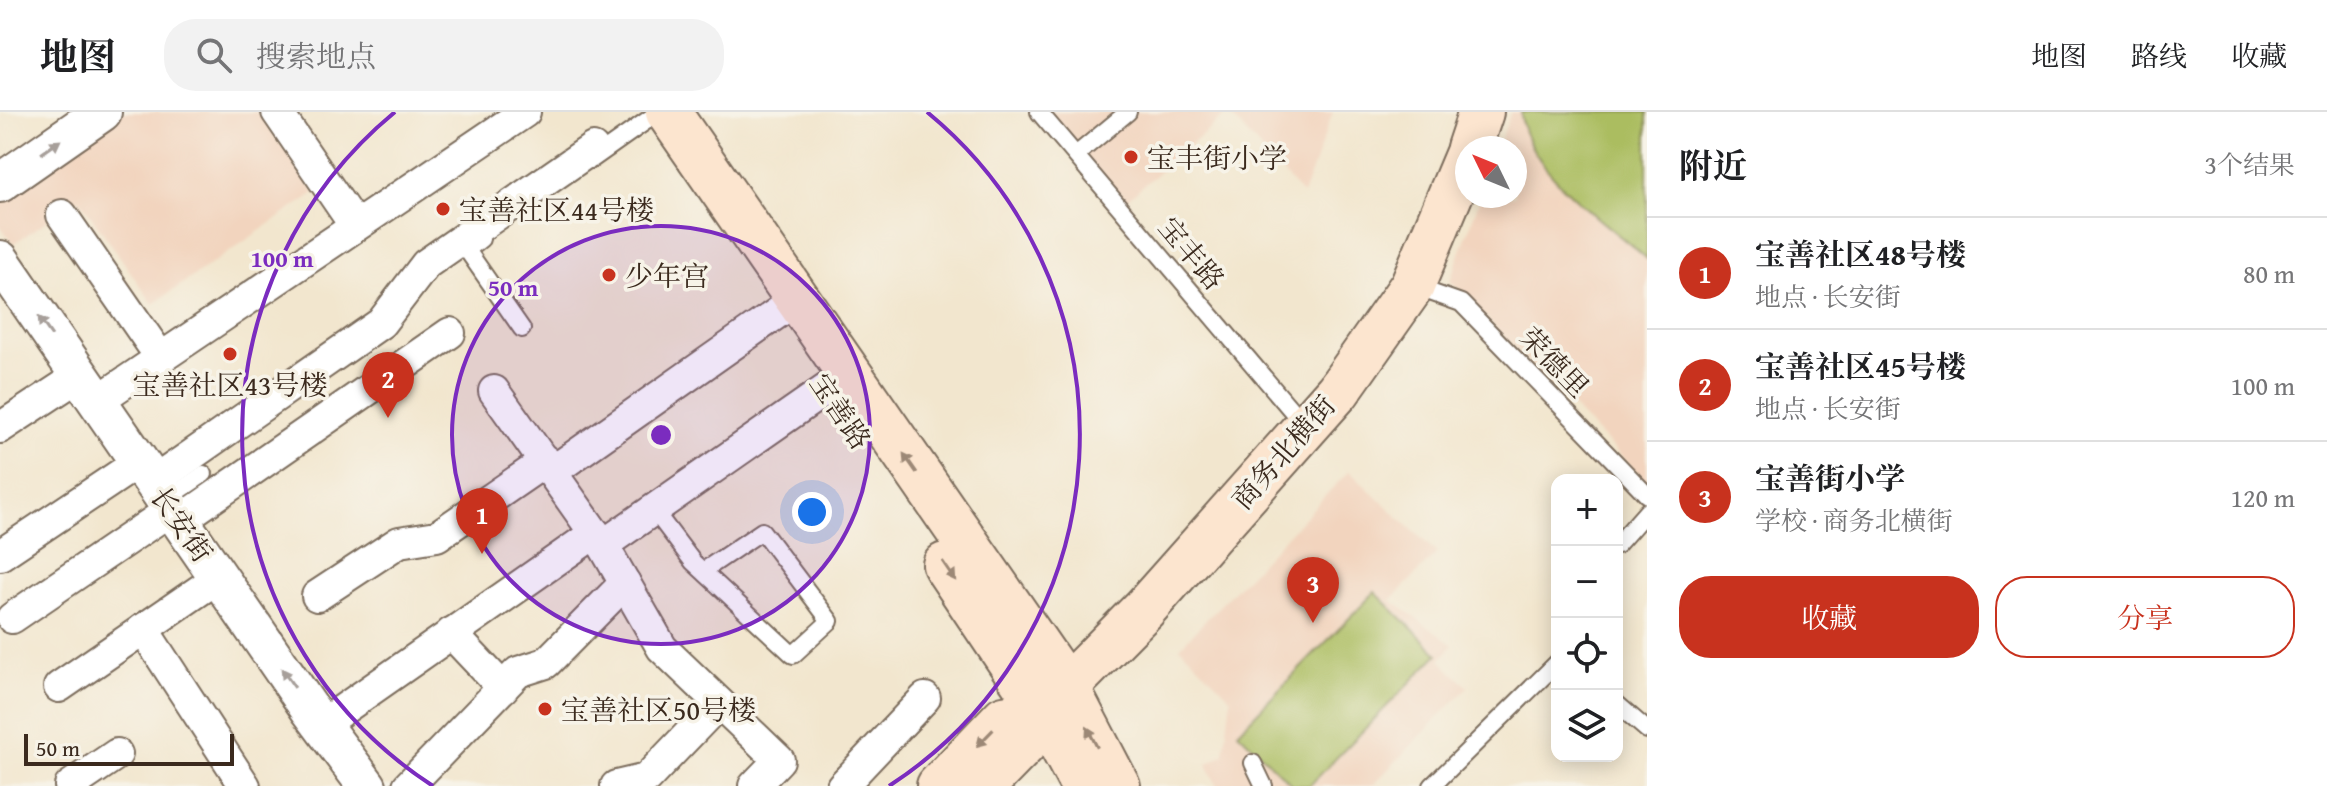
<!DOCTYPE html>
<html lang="zh">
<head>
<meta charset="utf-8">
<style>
  :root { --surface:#fff; --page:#f2f2f2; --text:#202124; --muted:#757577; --line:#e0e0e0; --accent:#c8321e }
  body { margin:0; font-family:"Gentium Book Plus","Noto Serif SC",serif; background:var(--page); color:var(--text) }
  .controls { position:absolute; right:24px; bottom:24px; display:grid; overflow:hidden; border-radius:16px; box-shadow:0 4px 20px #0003 }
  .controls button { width:72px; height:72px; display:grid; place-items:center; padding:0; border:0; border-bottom:2px solid var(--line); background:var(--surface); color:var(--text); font:40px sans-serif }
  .compass { position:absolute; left:1455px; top:24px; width:72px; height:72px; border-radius:50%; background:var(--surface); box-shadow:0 4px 20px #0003; rotate:313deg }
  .scale { position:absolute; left:24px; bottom:20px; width:210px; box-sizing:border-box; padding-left:8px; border:4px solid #3b2a1e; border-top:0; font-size:22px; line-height:28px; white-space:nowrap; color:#3b2a1e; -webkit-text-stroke:6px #f7f3e8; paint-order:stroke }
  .you { position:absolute; left:812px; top:400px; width:28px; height:28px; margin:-20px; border:6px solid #fff; border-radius:50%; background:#1a73e8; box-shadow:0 0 0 12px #1a73e833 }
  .badge { display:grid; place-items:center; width:52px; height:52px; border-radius:50%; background:var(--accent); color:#fff; font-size:26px; font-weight:700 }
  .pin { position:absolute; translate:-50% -66px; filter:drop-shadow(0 2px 4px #0008) }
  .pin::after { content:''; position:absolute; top:42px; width:28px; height:24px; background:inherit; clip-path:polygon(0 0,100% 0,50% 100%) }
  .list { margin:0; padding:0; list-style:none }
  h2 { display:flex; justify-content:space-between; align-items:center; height:104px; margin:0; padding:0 32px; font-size:34px }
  h2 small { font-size:26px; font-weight:400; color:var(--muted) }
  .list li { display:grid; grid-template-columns:52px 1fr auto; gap:24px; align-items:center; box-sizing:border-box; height:112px; padding:0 32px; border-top:2px solid var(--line) }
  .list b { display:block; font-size:30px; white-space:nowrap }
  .list p { margin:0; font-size:26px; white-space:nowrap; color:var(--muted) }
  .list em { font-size:26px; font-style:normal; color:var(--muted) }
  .actions { display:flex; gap:16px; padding:24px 32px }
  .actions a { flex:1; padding:18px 0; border:2px solid var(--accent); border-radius:32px; text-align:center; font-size:28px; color:var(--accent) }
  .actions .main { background:var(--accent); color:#fff }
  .icon { flex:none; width:44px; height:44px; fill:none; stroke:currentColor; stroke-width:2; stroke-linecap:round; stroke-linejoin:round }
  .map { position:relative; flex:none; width:1647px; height:674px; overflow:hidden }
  header { display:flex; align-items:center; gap:48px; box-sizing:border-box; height:112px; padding:0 40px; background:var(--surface); border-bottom:2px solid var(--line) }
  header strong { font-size:38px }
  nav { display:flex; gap:44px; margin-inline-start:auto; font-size:28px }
  .search { width:560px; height:72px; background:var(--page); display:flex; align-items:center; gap:20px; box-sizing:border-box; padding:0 28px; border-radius:32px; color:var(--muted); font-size:30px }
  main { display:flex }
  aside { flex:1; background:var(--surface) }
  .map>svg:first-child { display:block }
</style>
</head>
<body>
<header>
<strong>地图</strong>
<div class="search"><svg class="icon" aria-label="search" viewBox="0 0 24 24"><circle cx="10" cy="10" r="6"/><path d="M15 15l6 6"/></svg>搜索地点</div>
<nav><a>地图</a><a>路线</a><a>收藏</a></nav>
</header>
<main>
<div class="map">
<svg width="1647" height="674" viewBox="0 0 1647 674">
  <rect width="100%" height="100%" fill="#f7f3e8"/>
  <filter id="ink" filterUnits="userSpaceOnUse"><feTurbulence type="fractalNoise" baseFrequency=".0125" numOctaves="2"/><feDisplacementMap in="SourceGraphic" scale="16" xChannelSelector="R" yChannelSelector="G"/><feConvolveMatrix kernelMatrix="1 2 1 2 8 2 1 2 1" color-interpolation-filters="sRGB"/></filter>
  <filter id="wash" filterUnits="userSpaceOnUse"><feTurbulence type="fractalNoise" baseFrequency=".006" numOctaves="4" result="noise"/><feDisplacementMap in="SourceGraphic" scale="32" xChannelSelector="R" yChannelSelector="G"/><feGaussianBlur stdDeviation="1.8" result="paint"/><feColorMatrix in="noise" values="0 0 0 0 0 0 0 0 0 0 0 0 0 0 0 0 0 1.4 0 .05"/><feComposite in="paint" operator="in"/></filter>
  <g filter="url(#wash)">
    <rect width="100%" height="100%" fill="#f2e6ce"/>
    <!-- built -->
    <g fill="#f2d4be">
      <polygon points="119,0 258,0 315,81 153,192 79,87 13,132 0,113 0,83"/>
      <polygon points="1048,0 1333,0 1303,83 1228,1 1124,90"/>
      <polygon points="1511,0 1647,0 1647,371 1450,169 1481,84 1515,84 1515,36 1498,36"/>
      <polygon points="1349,359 1437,441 1391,488 1453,533 1440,548 1468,575 1372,674 1217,674 1207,652 1224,642 1231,586 1180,535"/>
    </g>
    <!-- green -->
    <g fill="#abbd61" stroke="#737440" stroke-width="2">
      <path d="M1521,0H1647V147C1608,112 1522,56 1521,0Z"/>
      <polygon points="1375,480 1438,542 1309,674 1293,674 1238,620"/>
    </g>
  </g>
  <g filter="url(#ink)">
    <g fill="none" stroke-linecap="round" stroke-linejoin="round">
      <defs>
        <g id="service">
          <polyline points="1039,0 1304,313"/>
          <polyline points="1076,43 1128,0"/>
          <polyline points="591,48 659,0"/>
          <polyline points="481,127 467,138 522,217"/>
          <polyline points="1413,174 1461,191 1647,383"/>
          <polyline points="166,388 204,362"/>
          <polyline points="653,397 693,450 793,543 830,509 762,419 703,459"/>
          <polyline points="1617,433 1647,399"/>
          <polyline points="1617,592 1647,618"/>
          <polyline points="1253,651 1264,674"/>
          <polyline points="1432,674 1557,551"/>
        </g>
        <g id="minor">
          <polyline points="277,0 355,114"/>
          <polyline points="62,103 161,246"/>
          <polyline points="494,279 603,433 662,536 779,648 754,674"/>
          <polyline points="97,289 525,0"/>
          <polyline points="0,316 79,264"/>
          <polyline points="553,359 796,188"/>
          <polyline points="153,370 381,211 426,152 593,36"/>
          <polyline points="195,398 450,221"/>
          <polyline points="603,433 848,262"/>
          <polyline points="0,443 139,350"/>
          <polyline points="317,484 399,430 437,424 546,349"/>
          <polyline points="12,506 172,397"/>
          <polyline points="143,517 245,674"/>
          <polyline points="451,521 503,576"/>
          <polyline points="59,575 219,465"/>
          <polyline points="321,613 595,421"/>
          <polyline points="70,674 117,642"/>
          <polyline points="408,674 518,560 546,551 625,471"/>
          <polyline points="616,674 646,667 719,591"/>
          <polyline points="842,674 925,586"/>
        </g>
        <g id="tertiary">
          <polyline points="0,71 102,0"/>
          <polyline points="0,148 311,599 367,674"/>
        </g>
        <g id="secondary">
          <polyline points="668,0 1067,576 1118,674"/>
          <polyline points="1469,36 1481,0"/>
          <polyline points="945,453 1043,599 1083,674"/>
          <polyline points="939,674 1004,606 1043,599"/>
          <polyline points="983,674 1024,632 1043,599 1145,496 1338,279 1412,174 1467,43"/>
        </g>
      </defs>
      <!-- service casing -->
      <use href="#service" stroke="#7b6c5c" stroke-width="20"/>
      <!-- minor casing -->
      <use href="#minor" stroke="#7b6c5c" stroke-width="34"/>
      <!-- tertiary casing -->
      <use href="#tertiary" stroke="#7b6c5c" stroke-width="42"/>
      <!-- secondary casing -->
      <use href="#secondary" stroke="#7b6c5c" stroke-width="48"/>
      <!-- service -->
      <use href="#service" stroke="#fff" stroke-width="16"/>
      <!-- minor -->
      <use href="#minor" stroke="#fff" stroke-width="30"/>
      <!-- tertiary -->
      <use href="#tertiary" stroke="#fff" stroke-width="38"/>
      <!-- secondary -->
      <use href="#secondary" stroke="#fce5cf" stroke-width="44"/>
    </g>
    <!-- one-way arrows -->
    <defs><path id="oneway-solid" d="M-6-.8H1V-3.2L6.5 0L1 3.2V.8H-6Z" transform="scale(2)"/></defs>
    <g fill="#a79f9a">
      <use href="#oneway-solid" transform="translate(51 35) rotate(-35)"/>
      <use href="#oneway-solid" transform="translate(45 214) rotate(-125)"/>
      <use href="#oneway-solid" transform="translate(288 566) rotate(-125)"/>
    </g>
    <g fill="#9c8876">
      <use href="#oneway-solid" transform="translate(910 351) rotate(-125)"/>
      <use href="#oneway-solid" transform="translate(949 459) rotate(56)"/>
      <use href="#oneway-solid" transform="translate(1092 625) rotate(-117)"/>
      <use href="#oneway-solid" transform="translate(985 626) rotate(134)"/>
    </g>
  </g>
  <!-- distance rings -->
  <circle cx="661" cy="323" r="209" fill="#7b2cbf" fill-opacity=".12"/>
  <g fill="none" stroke="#7b2cbf" stroke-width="4">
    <circle cx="661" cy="323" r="209"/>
    <path d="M433 674A418 418 0 0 1 395 0M927 0A418 418 0 0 1 889 674"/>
  </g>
  <!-- markers -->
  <g fill="#c8321e" stroke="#f7f3e8" stroke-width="3">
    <circle cx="1131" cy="45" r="8"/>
    <circle cx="443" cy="97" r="8"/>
    <circle cx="609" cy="163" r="8"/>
    <circle cx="230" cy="242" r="8"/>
    <circle cx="545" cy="597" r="8"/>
  </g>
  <g text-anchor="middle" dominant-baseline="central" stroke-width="7" stroke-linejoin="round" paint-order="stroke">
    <!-- poi labels -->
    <g font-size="28" fill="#3b2a1e" stroke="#f7f3e8" text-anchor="start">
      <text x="1147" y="45">宝丰街小学</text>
      <text x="459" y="97">宝善社区44号楼</text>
      <text x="625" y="163">少年宫</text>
      <text x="230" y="272" text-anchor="middle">宝善社区43号楼</text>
      <text x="561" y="597">宝善社区50号楼</text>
    </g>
    <!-- street labels -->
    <g font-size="28" fill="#3b2a1e" stroke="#f7f3e8">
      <text transform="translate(1192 141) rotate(50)">宝丰路</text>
      <text transform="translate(1555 250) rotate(46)">荣德里</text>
      <text transform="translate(841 299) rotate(56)">宝善路</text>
      <text transform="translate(1283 340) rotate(-49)">商务北横街</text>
      <text transform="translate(182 412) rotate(55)">长安街</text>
    </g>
  </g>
  <circle cx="661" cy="323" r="12" fill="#7b2cbf" stroke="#f7f3e8" stroke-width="4"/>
  <g font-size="24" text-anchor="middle" font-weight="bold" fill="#7b2cbf" stroke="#f7f3e8" stroke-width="7" stroke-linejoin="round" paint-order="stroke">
    <text x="282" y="155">100 m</text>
    <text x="513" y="184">50 m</text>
  </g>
</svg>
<div class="controls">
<button>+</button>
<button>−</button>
<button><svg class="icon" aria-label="locate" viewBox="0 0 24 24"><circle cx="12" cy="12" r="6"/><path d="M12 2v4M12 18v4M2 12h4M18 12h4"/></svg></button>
<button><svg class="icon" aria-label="layers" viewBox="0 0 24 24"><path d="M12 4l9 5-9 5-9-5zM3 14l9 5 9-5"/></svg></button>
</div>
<svg class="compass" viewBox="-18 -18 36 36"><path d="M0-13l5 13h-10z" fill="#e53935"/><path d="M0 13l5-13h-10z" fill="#757577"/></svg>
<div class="scale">50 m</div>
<div class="you"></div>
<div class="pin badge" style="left:482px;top:442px">1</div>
<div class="pin badge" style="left:388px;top:306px">2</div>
<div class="pin badge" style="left:1313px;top:511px">3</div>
</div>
<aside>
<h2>附近<small>3个结果</small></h2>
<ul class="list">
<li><span class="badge">1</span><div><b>宝善社区48号楼</b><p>地点 · 长安街</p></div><em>80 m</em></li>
<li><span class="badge">2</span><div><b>宝善社区45号楼</b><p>地点 · 长安街</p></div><em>100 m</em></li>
<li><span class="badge">3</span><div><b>宝善街小学</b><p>学校 · 商务北横街</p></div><em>120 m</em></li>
</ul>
<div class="actions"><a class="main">收藏</a><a>分享</a></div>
</aside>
</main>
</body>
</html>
